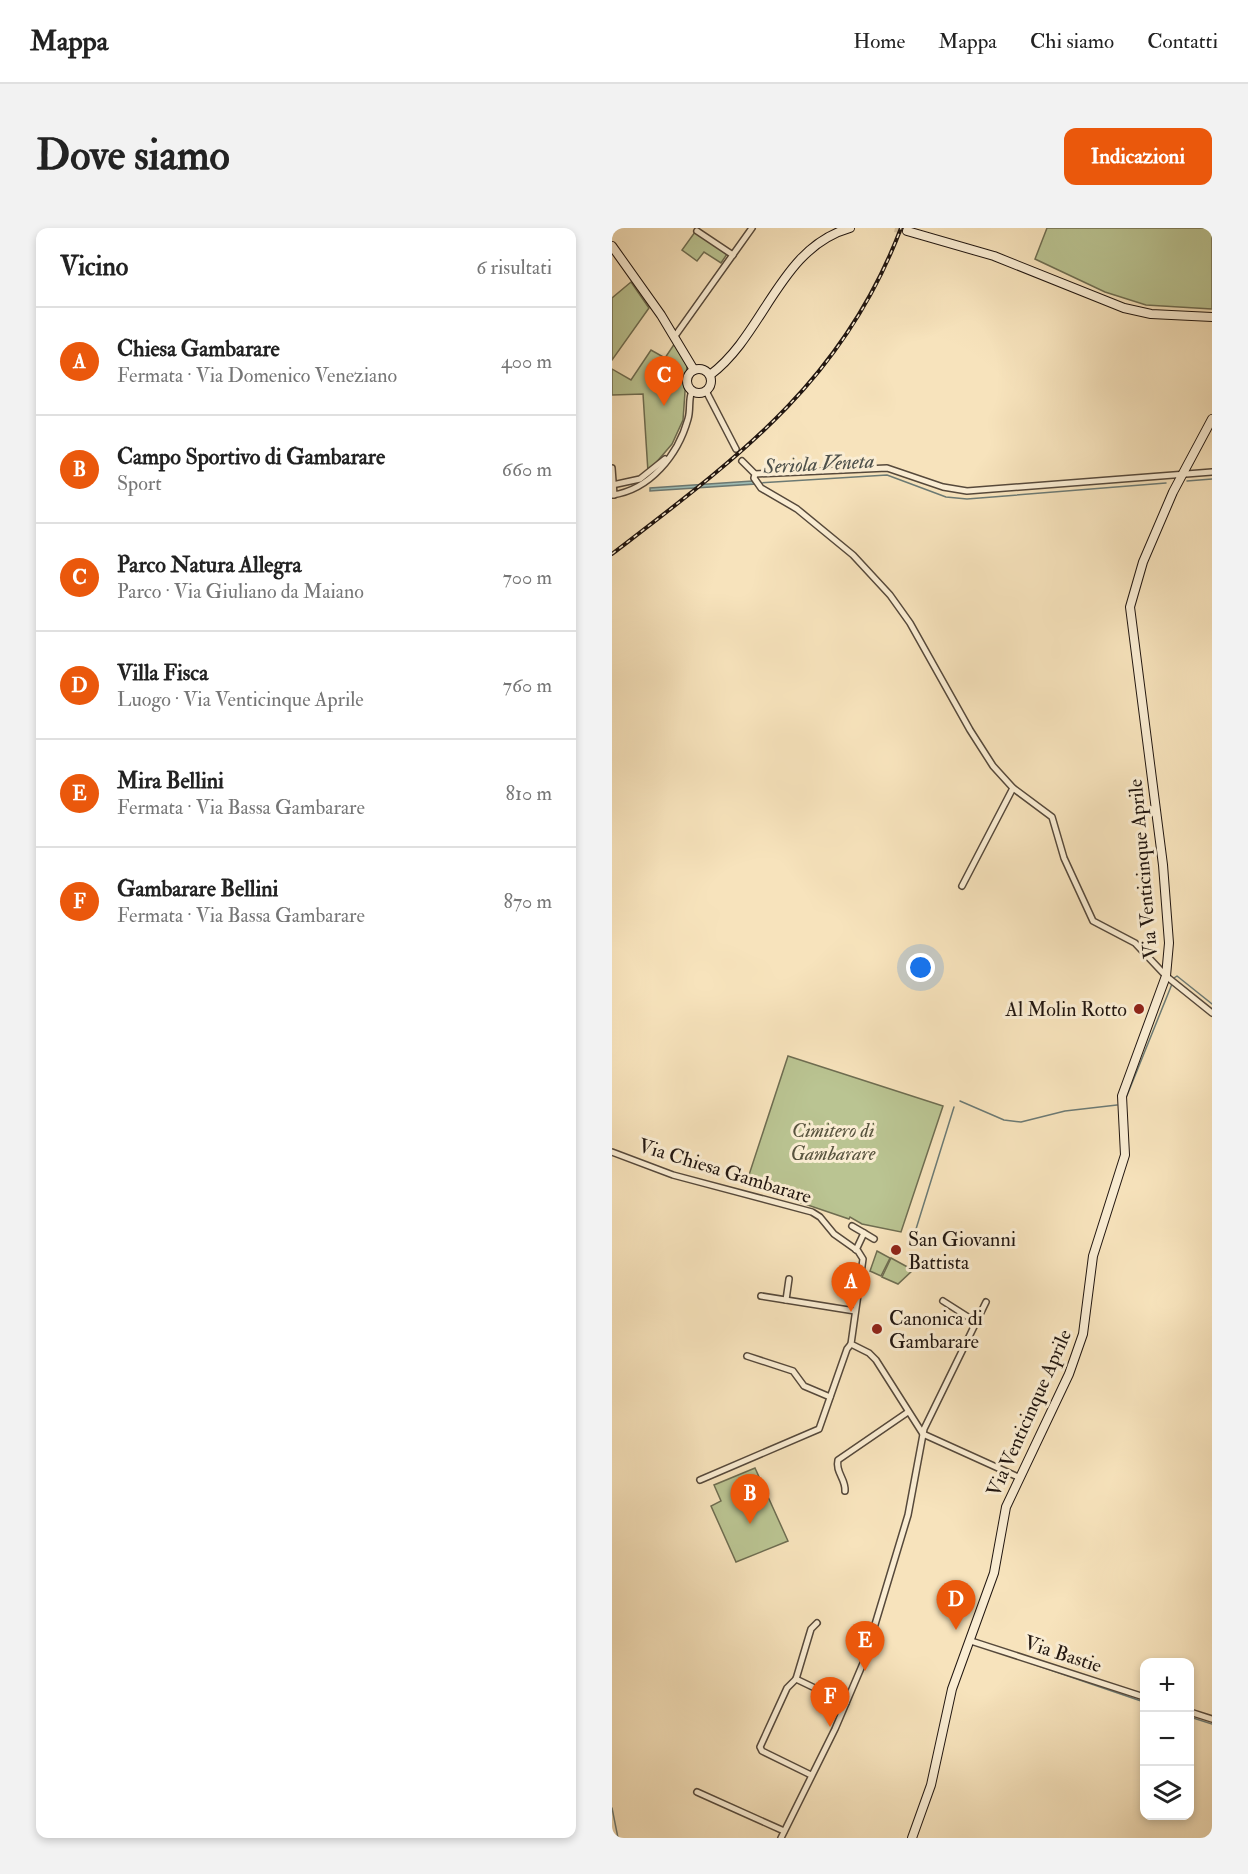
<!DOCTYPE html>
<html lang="it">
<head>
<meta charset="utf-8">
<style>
  :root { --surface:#fff; --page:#f2f2f2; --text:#222; --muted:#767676; --line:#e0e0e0; --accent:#ea580c }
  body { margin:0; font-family:"IM FELL Double Pica",serif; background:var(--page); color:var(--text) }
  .controls { position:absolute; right:18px; bottom:18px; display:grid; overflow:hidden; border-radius:12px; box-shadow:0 3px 9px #0003 }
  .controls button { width:54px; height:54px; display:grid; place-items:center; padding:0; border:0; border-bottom:2px solid var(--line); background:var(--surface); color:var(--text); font:30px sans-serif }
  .you { position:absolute; left:309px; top:740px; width:21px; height:21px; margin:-15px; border:4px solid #fff; border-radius:50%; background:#1a73e8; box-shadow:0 0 0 9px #1a73e833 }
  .badge { display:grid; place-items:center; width:39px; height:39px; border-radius:50%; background:var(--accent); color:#fff; font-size:20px; font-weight:700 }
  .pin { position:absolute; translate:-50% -50px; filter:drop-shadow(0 2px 3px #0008) }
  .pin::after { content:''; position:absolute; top:32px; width:21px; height:18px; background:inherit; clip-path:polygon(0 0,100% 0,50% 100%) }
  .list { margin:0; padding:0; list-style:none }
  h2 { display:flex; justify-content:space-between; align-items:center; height:78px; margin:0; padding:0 24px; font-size:26px }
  h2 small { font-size:20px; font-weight:400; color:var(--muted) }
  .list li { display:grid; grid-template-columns:39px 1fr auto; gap:18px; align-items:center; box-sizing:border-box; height:108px; padding:0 24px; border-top:2px solid var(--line) }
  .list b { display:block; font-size:22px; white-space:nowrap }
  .list p { margin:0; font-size:20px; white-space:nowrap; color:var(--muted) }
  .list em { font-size:20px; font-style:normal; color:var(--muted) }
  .icon { flex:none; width:33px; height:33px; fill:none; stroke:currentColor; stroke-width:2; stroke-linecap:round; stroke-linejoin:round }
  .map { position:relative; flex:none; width:600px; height:1610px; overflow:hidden; border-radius:12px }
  header { display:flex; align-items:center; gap:36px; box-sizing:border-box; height:84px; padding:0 30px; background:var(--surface); border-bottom:2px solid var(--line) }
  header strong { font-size:28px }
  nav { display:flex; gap:33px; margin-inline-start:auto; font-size:21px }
  .intro { display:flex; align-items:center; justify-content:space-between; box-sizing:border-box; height:144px; padding:0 36px }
  h1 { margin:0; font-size:42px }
  .button { padding:15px 27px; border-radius:12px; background:var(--accent); color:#fff; font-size:21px; font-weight:700 }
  main { display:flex; gap:36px; padding:0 36px }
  aside { flex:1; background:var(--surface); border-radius:12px; box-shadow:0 3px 9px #0003 }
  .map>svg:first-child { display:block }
</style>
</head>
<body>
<header>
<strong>Mappa</strong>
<nav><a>Home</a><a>Mappa</a><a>Chi siamo</a><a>Contatti</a></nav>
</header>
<div class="intro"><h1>Dove siamo</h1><a class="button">Indicazioni</a></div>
<main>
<aside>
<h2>Vicino<small>6 risultati</small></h2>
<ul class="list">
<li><span class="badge">A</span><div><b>Chiesa Gambarare</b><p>Fermata · Via Domenico Veneziano</p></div><em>400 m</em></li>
<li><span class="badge">B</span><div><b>Campo Sportivo di Gambarare</b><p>Sport</p></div><em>660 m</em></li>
<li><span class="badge">C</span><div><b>Parco Natura Allegra</b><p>Parco · Via Giuliano da Maiano</p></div><em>700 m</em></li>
<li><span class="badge">D</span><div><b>Villa Fisca</b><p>Luogo · Via Venticinque Aprile</p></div><em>760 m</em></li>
<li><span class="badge">E</span><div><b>Mira Bellini</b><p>Fermata · Via Bassa Gambarare</p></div><em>810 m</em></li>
<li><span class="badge">F</span><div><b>Gambarare Bellini</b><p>Fermata · Via Bassa Gambarare</p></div><em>870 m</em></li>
</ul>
</aside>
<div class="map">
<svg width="600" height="1610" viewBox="0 0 600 1610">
  <rect width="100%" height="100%" fill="#f7e3bc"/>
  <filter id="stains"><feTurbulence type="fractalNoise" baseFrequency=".00333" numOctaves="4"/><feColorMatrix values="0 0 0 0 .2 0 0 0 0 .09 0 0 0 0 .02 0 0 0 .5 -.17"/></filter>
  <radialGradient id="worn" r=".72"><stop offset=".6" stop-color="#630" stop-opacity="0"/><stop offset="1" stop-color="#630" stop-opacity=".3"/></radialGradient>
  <!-- green -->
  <g fill="#bac492" stroke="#6e6d51" stroke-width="1.5">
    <polygon points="435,0 600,0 600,81 534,77 493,64 423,31"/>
    <polygon points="83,4 115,26 109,35 92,24 85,33 70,22"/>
    <polygon points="19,54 37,80 0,132 0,70"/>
    <polygon points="63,115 75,136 71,192 60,216 36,244 31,166 0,167 0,141 19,152 39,122 53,130"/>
    <polygon points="176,828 331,878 289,1004 250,996 238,989 237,991 134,956"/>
    <polygon points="265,1023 278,1030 269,1048 258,1043"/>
    <polygon points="279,1030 301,1042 286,1056 270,1049"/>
    <polygon points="143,1240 176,1313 124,1334 99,1278 109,1273 102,1257"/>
  </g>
  <!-- water -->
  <polygon fill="#9ebdb6" stroke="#6c7a74" stroke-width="1.5" points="140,253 143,256 38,263 38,260"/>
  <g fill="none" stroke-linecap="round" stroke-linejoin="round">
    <!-- stream -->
    <g stroke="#6c7a74" stroke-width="1.5">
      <polyline points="575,253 600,251"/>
      <polyline points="147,255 275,247 334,269 355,271 554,255"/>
      <polyline points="562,750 565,748 600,776"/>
      <polyline points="514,870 560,756"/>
      <polyline points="348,873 392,892 409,894 453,883 505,877"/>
      <polyline points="304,1001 342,879"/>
      <polyline points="418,1435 532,1474"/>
      <polyline points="578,1489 600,1496"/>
      <polyline points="0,1580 6,1610"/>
    </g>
    <!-- secondary-tunnel -->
    <polyline stroke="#d7c4a2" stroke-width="8" stroke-dasharray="8 4" stroke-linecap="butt" points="283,0 295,3"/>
    <defs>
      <g id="street">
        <polyline points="85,3 121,27"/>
        <polyline points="63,108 140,0"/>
        <polyline points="94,163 124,221"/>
        <polyline points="130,233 143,246 142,250 149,260 185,281 241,327 278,367 298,395 358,502 381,538 401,560 440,589 452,630 481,693 523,715 554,748 600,785"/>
        <polyline points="0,240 2,267"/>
        <polyline points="143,246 275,240 331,259 355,263 600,244"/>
        <polyline points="0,257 28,251 53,231"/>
        <path d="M0,267C38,262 66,227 76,191C79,181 76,172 80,163"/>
        <polyline points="350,658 401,560"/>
        <polyline points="0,924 61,947 200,984 208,989 222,1006 246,1023 251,1031 239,1116 257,1125 264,1132 311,1206 406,1249"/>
        <polyline points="240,998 252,1005 244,1022"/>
        <polyline points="252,1005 262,1011"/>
        <polyline points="149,1068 243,1083"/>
        <polyline points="174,1072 177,1051"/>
        <polyline points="331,1073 364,1094"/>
        <polyline points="135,1128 181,1143 192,1158 218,1169"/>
        <polyline points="88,1252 207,1201 235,1121 239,1116"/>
        <path d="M233,1263C234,1251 223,1244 226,1232L296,1184"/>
        <polyline points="359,1413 532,1469"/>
        <polyline points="184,1451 175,1460 148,1519 150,1523 199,1547"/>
        <polyline points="184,1451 199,1401 205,1395"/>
        <polyline points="184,1451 234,1475"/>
        <polyline points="578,1484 600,1491"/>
        <polyline points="85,1564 172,1603"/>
        <polyline points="169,1610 223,1501 252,1433 296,1287 312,1201 374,1074"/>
      </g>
      <g id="secondary">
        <polyline points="295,3 382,28 512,80 539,86 600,89"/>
        <polyline points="0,18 49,87 82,142"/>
        <circle cx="87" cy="153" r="12"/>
        <path d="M98,147C153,106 167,20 238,0"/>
        <polyline points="300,1610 319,1557 340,1461 382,1345 394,1279 457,1146 471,1106 481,1028 513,927 510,868 554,748 557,715 551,637 518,379 531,334 561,264 600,191"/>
      </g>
    </defs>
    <!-- street casing -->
    <use href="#street" stroke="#56493b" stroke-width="8"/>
    <!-- secondary casing -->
    <use href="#secondary" stroke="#211610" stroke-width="10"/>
    <!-- street -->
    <use href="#street" stroke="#faedd3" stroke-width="5"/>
    <!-- secondary -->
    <use href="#secondary" stroke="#faedd3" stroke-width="8"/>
    <defs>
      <path id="rail" d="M0,326C125,230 231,154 289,0"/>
    </defs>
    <!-- rail casing -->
    <use href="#rail" stroke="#211610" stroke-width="4"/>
    <!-- rail -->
    <use href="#rail" stroke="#faedd3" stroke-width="1.5" stroke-dasharray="4.5" stroke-linecap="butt"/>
  </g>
  <!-- markers -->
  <g fill="#8f2418" stroke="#faedd3" stroke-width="2">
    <circle cx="527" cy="781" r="6"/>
    <circle cx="284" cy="1022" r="6"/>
    <circle cx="265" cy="1101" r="6"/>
  </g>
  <g text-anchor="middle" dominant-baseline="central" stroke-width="6" stroke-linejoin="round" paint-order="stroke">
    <!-- street labels -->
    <g font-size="20" fill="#211610" stroke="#faedd3">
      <text transform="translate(531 641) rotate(-95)">Via Venticinque Aprile</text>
      <text transform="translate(113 943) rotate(17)">Via Chiesa Gambarare</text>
      <text transform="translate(417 1185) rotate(-66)">Via Venticinque Aprile</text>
      <text transform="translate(451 1426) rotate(18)">Via Bastie</text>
    </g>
    <!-- poi labels -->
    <g font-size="20" fill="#211610" stroke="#faedd3" text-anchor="start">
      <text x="515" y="781" text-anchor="end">Al Molin Rotto</text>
      <text x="296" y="1011">San Giovanni<tspan x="296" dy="23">Battista</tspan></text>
      <text x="277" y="1090">Canonica di<tspan x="277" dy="23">Gambarare</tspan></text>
    </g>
    <!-- park labels -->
    <g font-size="20" font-style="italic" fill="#57533e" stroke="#faedd3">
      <text x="221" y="902">Cimitero di<tspan x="221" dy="23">Gambarare</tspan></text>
    </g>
    <!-- water labels -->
    <g font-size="21" font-style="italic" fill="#4d504a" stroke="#faedd3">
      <text transform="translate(207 236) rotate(-3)">Seriola Veneta</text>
    </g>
  </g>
  <rect width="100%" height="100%" filter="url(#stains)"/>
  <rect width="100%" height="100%" fill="url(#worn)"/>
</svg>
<div class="controls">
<button>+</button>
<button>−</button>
<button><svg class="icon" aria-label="layers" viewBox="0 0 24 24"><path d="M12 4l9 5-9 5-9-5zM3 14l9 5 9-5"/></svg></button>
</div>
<div class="you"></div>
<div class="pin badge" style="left:239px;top:1084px">A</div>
<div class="pin badge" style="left:138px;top:1296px">B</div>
<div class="pin badge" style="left:52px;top:178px">C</div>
<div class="pin badge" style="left:344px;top:1402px">D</div>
<div class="pin badge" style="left:253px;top:1443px">E</div>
<div class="pin badge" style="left:218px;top:1499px">F</div>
</div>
</main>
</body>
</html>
